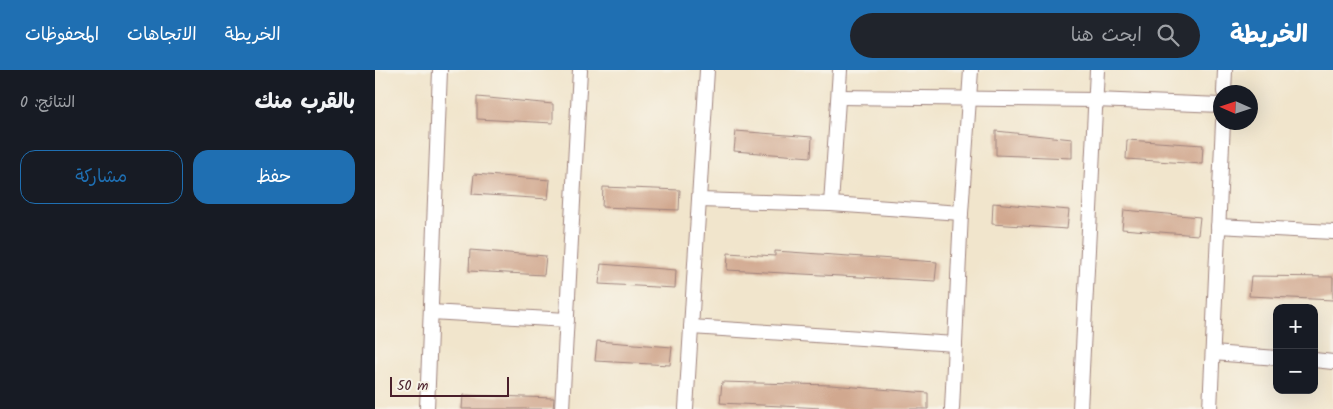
<!DOCTYPE html>
<html lang="ar">
<head>
<meta charset="utf-8">
<style>
  :root { --surface:#171b24; --page:#20242c; --text:#f1f3f6; --muted:#9ea1a6; --line:#363941; --accent:#1f6fb2 }
  body { margin:0; font-family:Kalam,"Playpen Sans Arabic",sans-serif; background:var(--page); color:var(--text); direction:rtl }
  .controls { position:absolute; right:15px; bottom:15px; display:grid; overflow:hidden; border-radius:10px; box-shadow:0 5px 20px #0002 }
  .controls button { width:45px; height:45px; display:grid; place-items:center; padding:0; border:0; border-bottom:1px solid var(--line); background:var(--surface); color:var(--text); font:25px sans-serif }
  .compass { position:absolute; left:838px; top:15px; width:45px; height:45px; border-radius:50%; background:var(--surface); box-shadow:0 5px 20px #0002; rotate:273deg }
  .scale { position:absolute; left:15px; bottom:12px; width:119px; box-sizing:border-box; padding-left:5px; border:2px solid #4a1f2b; border-top:0; font-size:14px; line-height:18px; white-space:nowrap; color:#4a1f2b; -webkit-text-stroke:4px #f7f3e8; paint-order:stroke }
  .list { margin:0; padding:0; list-style:none }
  h2 { display:flex; justify-content:space-between; align-items:center; height:65px; margin:0; padding:0 20px; font-size:21px }
  h2 small { font-size:16px; font-weight:400; color:var(--muted) }
  .actions { display:flex; gap:10px; padding:15px 20px }
  .actions a { flex:1; padding:11px 0; border:1px solid var(--accent); border-radius:15px; text-align:center; font-size:18px; color:var(--accent) }
  .actions .main { background:var(--accent); color:#fff }
  .icon { flex:none; width:28px; height:28px; fill:none; stroke:currentColor; stroke-width:2; stroke-linecap:round; stroke-linejoin:round }
  .map { position:relative; flex:none; width:958px; height:339px; overflow:hidden; direction:ltr }
  header { display:flex; align-items:center; gap:30px; box-sizing:border-box; height:70px; padding:0 25px; background:var(--accent); color:#fff }
  header strong { font-size:24px }
  nav { display:flex; gap:28px; margin-inline-start:auto; font-size:18px }
  .search { width:350px; height:45px; background:var(--page); display:flex; align-items:center; gap:12px; box-sizing:border-box; padding:0 18px; border-radius:28px; color:var(--muted); font-size:19px }
  main { display:flex }
  aside { flex:1; background:var(--surface) }
  .map>svg:first-child { display:block }
</style>
</head>
<body>
<header>
<strong>الخريطة</strong>
<div class="search"><svg class="icon" aria-label="search" viewBox="0 0 24 24"><circle cx="10" cy="10" r="6"/><path d="M15 15l6 6"/></svg>ابحث هنا</div>
<nav><a>الخريطة</a><a>الاتجاهات</a><a>المحفوظات</a></nav>
</header>
<main>
<div class="map">
<svg width="958" height="339" viewBox="0 0 958 339">
  <rect width="100%" height="100%" fill="#f7f3e8"/>
  <filter id="ink" filterUnits="userSpaceOnUse"><feTurbulence type="fractalNoise" baseFrequency=".02" numOctaves="2"/><feDisplacementMap in="SourceGraphic" scale="10" xChannelSelector="R" yChannelSelector="G"/><feConvolveMatrix kernelMatrix="1 2 1 2 8 2 1 2 1" color-interpolation-filters="sRGB"/></filter>
  <filter id="wash" filterUnits="userSpaceOnUse"><feTurbulence type="fractalNoise" baseFrequency=".0096" numOctaves="4" result="noise"/><feDisplacementMap in="SourceGraphic" scale="20" xChannelSelector="R" yChannelSelector="G"/><feGaussianBlur stdDeviation="1.12" result="paint"/><feColorMatrix in="noise" values="0 0 0 0 0 0 0 0 0 0 0 0 0 0 0 0 0 1.4 0 .05"/><feComposite in="paint" operator="in"/></filter>
  <g filter="url(#wash)">
    <rect width="100%" height="100%" fill="#f1e5cc"/>
    <g id="blocks">
      <!-- building -->
      <g fill="#d1a88f">
        <polygon points="102,27 178,34 178,53 102,49"/>
        <polygon points="361,61 437,67 436,87 359,81"/>
        <polygon points="621,61 697,69 697,88 621,85"/>
        <polygon points="752,70 828,75 827,94 751,89"/>
        <polygon points="99,104 175,110 173,129 97,124"/>
        <polygon points="228,117 305,120 304,140 227,137"/>
        <polygon points="618,133 694,140 692,159 617,154"/>
        <polygon points="749,140 825,147 823,165 747,159"/>
        <polygon points="95,180 171,186 169,205 94,201"/>
        <polygon points="400,181 562,192 560,211 352,200 353,183 400,186"/>
        <polygon points="226,194 301,200 300,218 224,214"/>
        <polygon points="876,206 958,207 958,230 874,226"/>
        <polygon points="222,271 297,277 295,295 220,291"/>
        <polygon points="347,312 456,315 553,323 553,339 468,339 345,333"/>
        <polygon points="88,325 179,328 178,339 87,339"/>
      </g>
    </g>
  </g>
  <g filter="url(#ink)">
    <use href="#blocks" fill-opacity="0" stroke="#9e827c" stroke-width="1"/>
    <g fill="none" stroke-linecap="round" stroke-linejoin="round">
      <defs>
        <g id="street">
          <polyline points="849,22 850,0"/>
          <polyline points="464,27 720,30 846,35"/>
          <polyline points="324,130 456,134 586,143"/>
          <polyline points="456,134 465,0"/>
          <polyline points="843,156 958,162"/>
          <polyline points="56,242 192,250"/>
          <polyline points="316,257 580,274"/>
          <polyline points="838,283 902,288"/>
          <polyline points="939,290 958,292"/>
          <polyline points="52,339 65,0"/>
          <polyline points="187,339 205,0"/>
          <polyline points="311,339 332,0"/>
          <polyline points="577,339 586,143 596,0"/>
          <polyline points="705,339 722,0"/>
          <polyline points="835,339 848,52"/>
        </g>
      </defs>
      <!-- street casing -->
      <use href="#street" stroke="#9e827c" stroke-width="16"/>
      <!-- street -->
      <use href="#street" stroke="#fff" stroke-width="14"/>
    </g>
  </g>
</svg>
<div class="controls">
<button>+</button>
<button>−</button>
</div>
<svg class="compass" viewBox="-18 -18 36 36"><path d="M0-13l5 13h-10z" fill="#e53935"/><path d="M0 13l5-13h-10z" fill="#9ea1a6"/></svg>
<div class="scale">50 m</div>
</div>
<aside>
<h2>بالقرب منك<small>النتائج: 0</small></h2>
<ul class="list">
</ul>
<div class="actions"><a class="main">حفظ</a><a>مشاركة</a></div>
</aside>
</main>
</body>
</html>
